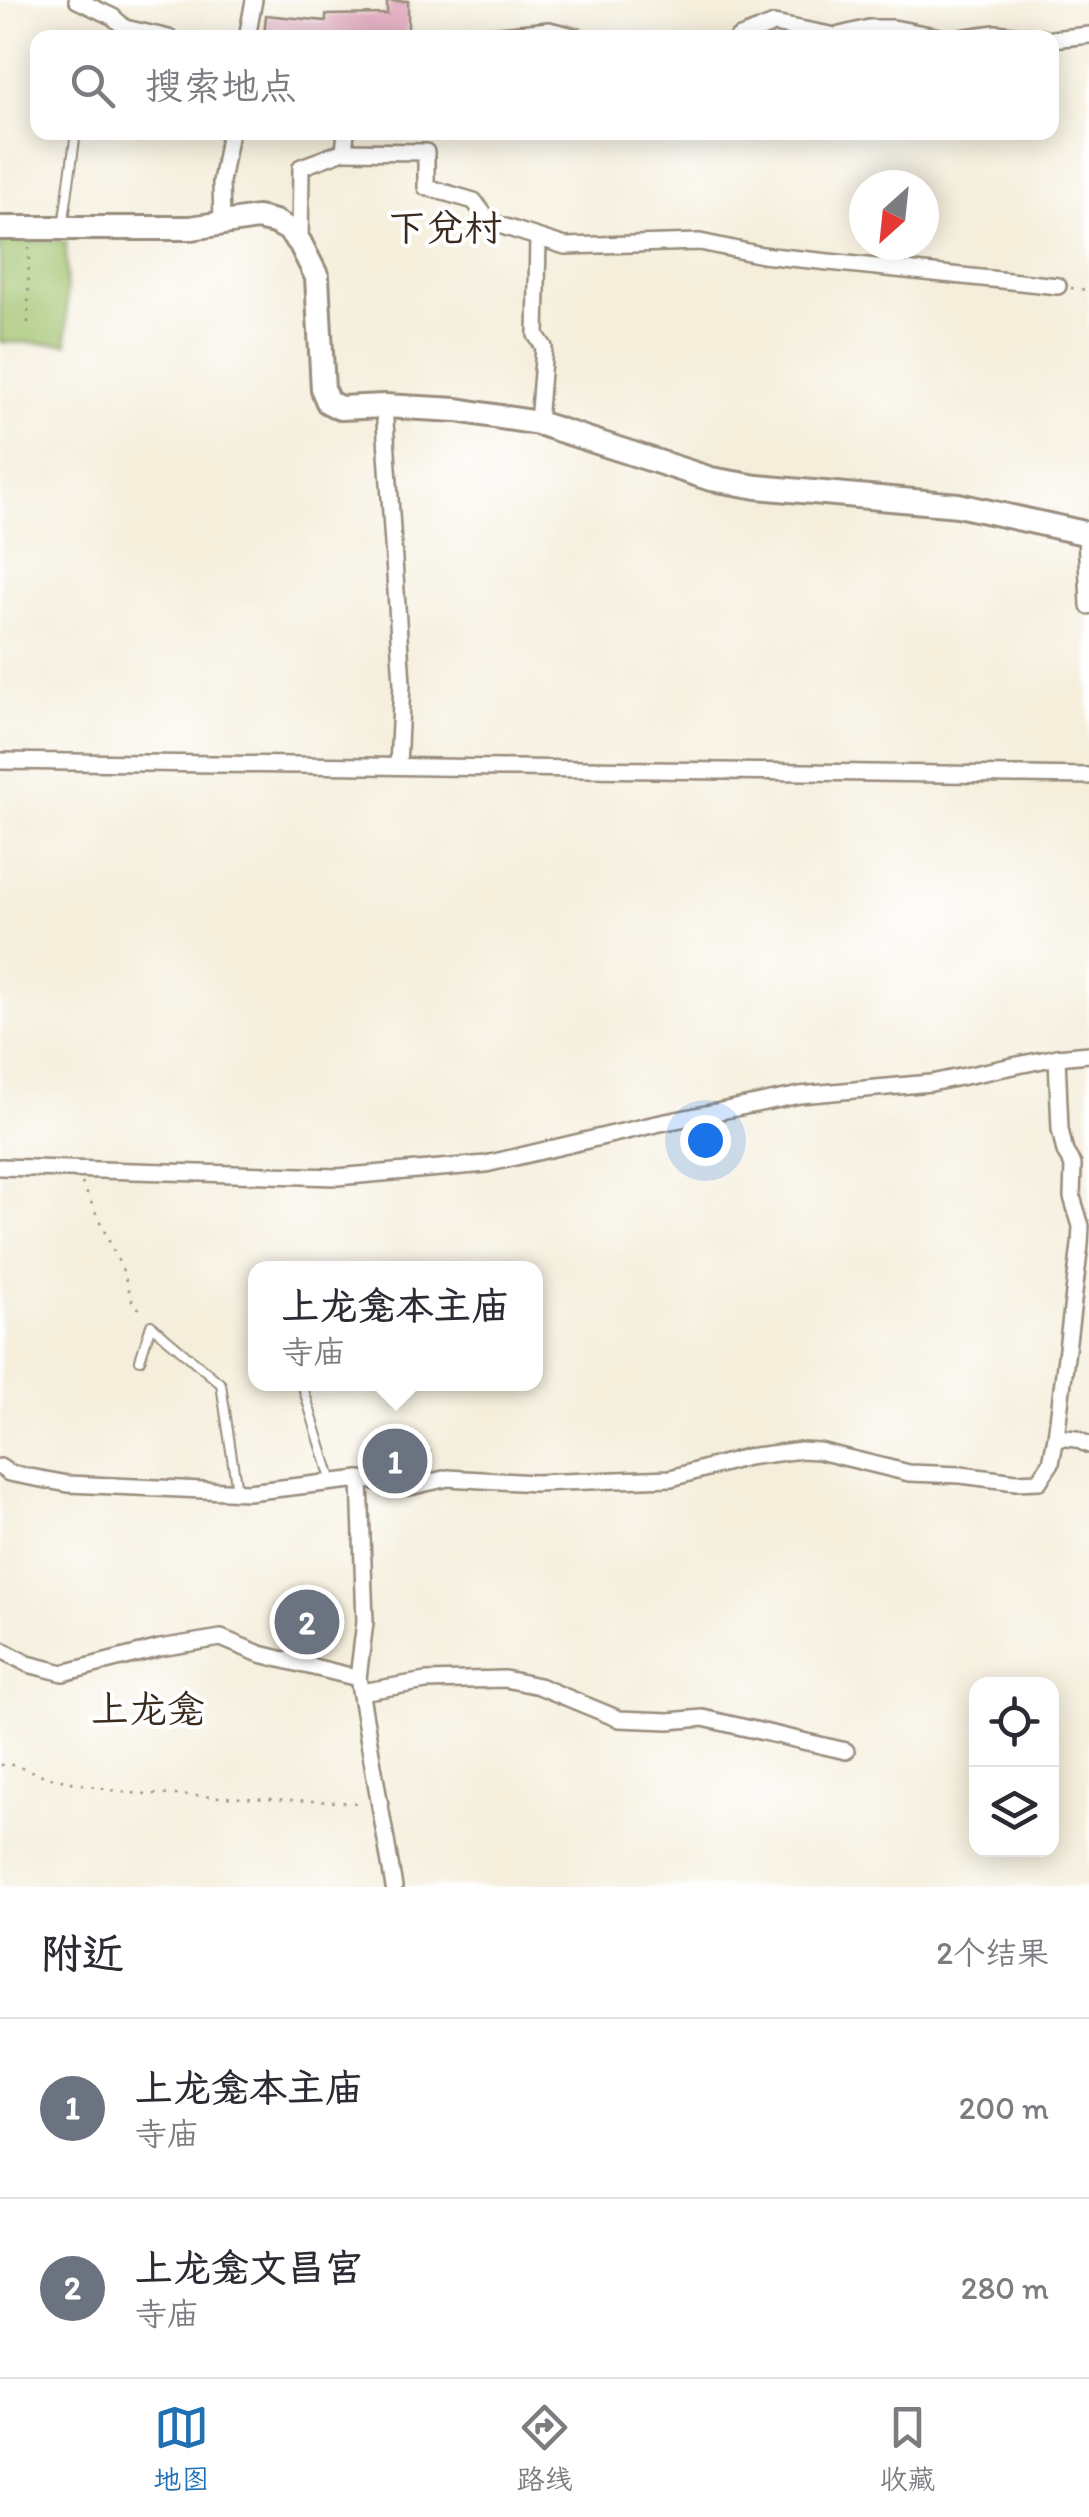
<!DOCTYPE html>
<html lang="zh">
<head>
<meta charset="utf-8">
<style>
  :root { --surface:#fff; --page:#f2f2f3; --text:#2b2b33; --muted:#7c7c81; --line:#e1e1e2; --accent:#1f6fb2 }
  body { margin:0; font-family:Itim,"LXGW WenKai TC",sans-serif; background:var(--page); color:var(--text) }
  .controls { position:absolute; right:30px; bottom:30px; display:grid; overflow:hidden; border-radius:20px; box-shadow:0 5px 25px #0003 }
  .controls button { width:90px; height:90px; display:grid; place-items:center; padding:0; border:0; border-bottom:2px solid var(--line); background:var(--surface); color:var(--text); font:50px sans-serif }
  .compass { position:absolute; left:849px; top:170px; width:90px; height:90px; border-radius:50%; background:var(--surface); box-shadow:0 5px 25px #0003; rotate:207deg }
  .you { position:absolute; left:705px; top:1140px; width:35px; height:35px; margin:-25px; border:8px solid #fff; border-radius:50%; background:#1a73e8; box-shadow:0 0 0 15px #1a73e833 }
  .badge { display:grid; place-items:center; width:65px; height:65px; border-radius:50%; background:var(--accent); color:#fff; font-size:32px; font-weight:700 }
  .pin { position:absolute; translate:-50% -50%; border:5px solid #fff; box-shadow:0 2px 10px #0006 }
  .popup { position:absolute; left:248px; top:1261px; width:295px; height:130px; box-sizing:border-box; display:grid; place-content:center; border-radius:20px; background:var(--surface); filter:drop-shadow(0 2px 8px #0005); font-size:32px; white-space:nowrap; color:var(--muted) }
  .popup b { font-size:38px; color:var(--text) }
  .popup::after { content:''; position:absolute; left:50%; top:100%; margin-left:-20px; border:20px solid transparent; border-top-color:var(--surface) }
  .list { margin:0; padding:0; list-style:none }
  h2 { display:flex; justify-content:space-between; align-items:center; height:130px; margin:0; padding:0 40px; font-size:42px }
  h2 small { font-size:32px; font-weight:400; color:var(--muted) }
  .list li { display:grid; grid-template-columns:65px 1fr auto; gap:30px; align-items:center; box-sizing:border-box; height:180px; padding:0 40px; border-top:2px solid var(--line) }
  .list b { display:block; font-size:38px; white-space:nowrap }
  .list p { margin:0; font-size:32px; white-space:nowrap; color:var(--muted) }
  .list em { font-size:32px; font-style:normal; color:var(--muted) }
  .icon { flex:none; width:55px; height:55px; fill:none; stroke:currentColor; stroke-width:2; stroke-linecap:round; stroke-linejoin:round }
  .map { position:relative; flex:none; width:1089px; height:1887px; overflow:hidden }
  .search { position:absolute; background:var(--surface); box-shadow:0 5px 25px #0003; left:30px; right:30px; top:30px; height:110px; display:flex; align-items:center; gap:25px; box-sizing:border-box; padding:0 35px; border-radius:20px; color:var(--muted); font-size:38px }
  .sheet { height:490px; background:var(--surface) }
  nav { display:flex; justify-content:space-around; align-items:center; box-sizing:border-box; height:140px; border-top:2px solid var(--line); background:var(--surface); font-size:28px; color:var(--muted) }
  nav a { display:grid; justify-items:center; gap:5px }
  nav .on { color:var(--accent) }
  .map>svg:first-child { display:block }
</style>
</head>
<body>
<div class="map">
<svg width="1089" height="1887" viewBox="0 0 1089 1887">
  <rect width="100%" height="100%" fill="#fff"/>
  <filter id="ink" filterUnits="userSpaceOnUse"><feTurbulence type="fractalNoise" baseFrequency=".01" numOctaves="2"/><feDisplacementMap in="SourceGraphic" scale="20" xChannelSelector="R" yChannelSelector="G"/><feConvolveMatrix kernelMatrix="1 2 1 2 8 2 1 2 1" color-interpolation-filters="sRGB"/></filter>
  <filter id="wash" filterUnits="userSpaceOnUse"><feTurbulence type="fractalNoise" baseFrequency=".0048" numOctaves="4" result="noise"/><feDisplacementMap in="SourceGraphic" scale="40" xChannelSelector="R" yChannelSelector="G"/><feGaussianBlur stdDeviation="2.25" result="paint"/><feColorMatrix in="noise" values="0 0 0 0 0 0 0 0 0 0 0 0 0 0 0 0 0 1.4 0 .05"/><feComposite in="paint" operator="in"/></filter>
  <g filter="url(#wash)">
    <rect width="100%" height="100%" fill="#f4eedb"/>
    <!-- green -->
    <polygon fill="#9fc16a" stroke="#6d7644" stroke-width="2.5" points="0,241 66,241 67,344 0,342"/>
    <g id="blocks">
      <!-- building -->
      <g fill="#dda0b7">
        <polygon points="387,1 408,1 408,38 264,37 266,15 326,21 326,15 387,14"/>
        <polygon points="407,1448 430,1451 428,1471 403,1475"/>
      </g>
    </g>
  </g>
  <g filter="url(#ink)">
    <use href="#blocks" fill-opacity="0" stroke="#988c7c" stroke-width="2.5"/>
    <g fill="none" stroke-linecap="round" stroke-linejoin="round">
      <defs>
        <g id="lane">
          <polyline points="63,227 76,132"/>
          <polyline points="140,1360 151,1325 221,1384 237,1491"/>
          <polyline points="302,1384 332,1482"/>
        </g>
        <g id="street">
          <polyline points="77,0 113,17 125,28 169,38"/>
          <polyline points="247,38 254,0"/>
          <polyline points="470,38 549,30 582,38"/>
          <polyline points="738,38 774,24 836,36 869,28 893,28 946,38"/>
          <polyline points="959,38 995,33 1042,38"/>
          <polyline points="1052,39 1089,35"/>
          <polyline points="344,151 426,152 426,187 474,201 486,217 496,224 565,246 700,242 762,255 1058,286"/>
          <polyline points="222,224 221,182 230,132"/>
          <polyline points="538,239 536,335 544,347 538,423"/>
          <polyline points="300,243 301,167 344,151 346,132"/>
          <polyline points="384,406 402,683 398,766"/>
          <polyline points="1086,533 1089,606"/>
          <polyline points="0,761 1089,776"/>
          <polyline points="0,1167 337,1177 486,1164 656,1124 800,1095 931,1083 1057,1057 1089,1054"/>
          <polyline points="1056,1437 1076,1439 1089,1445"/>
          <polyline points="0,1467 9,1473 68,1484 248,1492 360,1479 409,1487 448,1478 535,1483 671,1478 747,1457 801,1450 819,1451 909,1473 961,1475 1016,1482 1039,1481 1051,1463 1056,1437 1080,1245 1081,1226 1072,1197 1073,1165 1065,1152 1060,1129 1057,1057"/>
          <polyline points="360,1479 365,1622 358,1678 394,1887"/>
          <polyline points="0,1649 28,1664 63,1673 160,1648 221,1638 260,1654 358,1678"/>
          <polyline points="361,1692 426,1681 505,1679 539,1686 619,1719 669,1721 703,1718 846,1751"/>
        </g>
        <polyline id="secondary" points="0,228 191,228 257,218 275,222 288,229 300,243 317,277 323,390 328,402 340,408 384,406 457,410 538,423 711,479 757,487 958,505 1089,534"/>
      </defs>
      <!-- lane casing -->
      <use href="#lane" stroke="#988c7c" stroke-width="12"/>
      <!-- street casing -->
      <use href="#street" stroke="#988c7c" stroke-width="20"/>
      <!-- secondary casing -->
      <use href="#secondary" stroke="#988c7c" stroke-width="28"/>
      <!-- path -->
      <g stroke="#988c7c" stroke-width="2.5" stroke-dasharray="2.5 8" stroke-linecap="butt">
        <polyline points="1071,288 1089,290"/>
        <polyline points="28,323 29,245"/>
        <polyline points="82,1183 123,1271 132,1300 144,1315"/>
        <polyline points="0,1765 13,1765 51,1778 127,1793 362,1803"/>
      </g>
      <!-- lane -->
      <use href="#lane" stroke="#fff" stroke-width="8"/>
      <!-- street -->
      <use href="#street" stroke="#fff" stroke-width="15"/>
      <!-- secondary -->
      <use href="#secondary" stroke="#fff" stroke-width="22"/>
    </g>
  </g>
  <g text-anchor="middle" dominant-baseline="central" stroke-width="8" stroke-linejoin="round" paint-order="stroke">
    <!-- quarter labels -->
    <g font-size="38" fill="#3b2a1e" stroke="#fff">
      <text x="445" y="228">下兑村</text>
      <text x="148" y="1709">上龙龛</text>
    </g>
  </g>
</svg>
<div class="controls">
<button><svg class="icon" aria-label="locate" viewBox="0 0 24 24"><circle cx="12" cy="12" r="6"/><path d="M12 2v4M12 18v4M2 12h4M18 12h4"/></svg></button>
<button><svg class="icon" aria-label="layers" viewBox="0 0 24 24"><path d="M12 4l9 5-9 5-9-5zM3 14l9 5 9-5"/></svg></button>
</div>
<svg class="compass" viewBox="-18 -18 36 36"><path d="M0-13l5 13h-10z" fill="#e53935"/><path d="M0 13l5-13h-10z" fill="#7c7c81"/></svg>
<div class="you"></div>
<div class="pin badge" style="left:395px;top:1461px;background:#6b7280">1</div>
<div class="popup"><b>上龙龛本主庙</b>寺庙</div>
<div class="pin badge" style="left:307px;top:1622px;background:#6b7280">2</div>
<div class="search"><svg class="icon" aria-label="search" viewBox="0 0 24 24"><circle cx="10" cy="10" r="6"/><path d="M15 15l6 6"/></svg>搜索地点</div>
</div>
<section class="sheet">
<h2>附近<small>2个结果</small></h2>
<ul class="list">
<li><span class="badge" style="background:#6b7280">1</span><div><b>上龙龛本主庙</b><p>寺庙</p></div><em>200 m</em></li>
<li><span class="badge" style="background:#6b7280">2</span><div><b>上龙龛文昌宫</b><p>寺庙</p></div><em>280 m</em></li>
</ul>
</section>
<nav>
<a class="on"><svg class="icon" aria-label="map" viewBox="0 0 24 24"><path d="M3 6l6-2 6 2 6-2v14l-6 2-6-2-6 2zM9 4v14M15 6v14"/></svg>地图</a>
<a><svg class="icon" aria-label="directions" viewBox="0 0 24 24"><path d="M12 3l9 9-9 9-9-9zM9 14v-3h6M13 9l2 2-2 2"/></svg>路线</a>
<a><svg class="icon" aria-label="saved" viewBox="0 0 24 24"><path d="M7 4h10v16l-5-4-5 4z"/></svg>收藏</a>
</nav>
</body>
</html>
